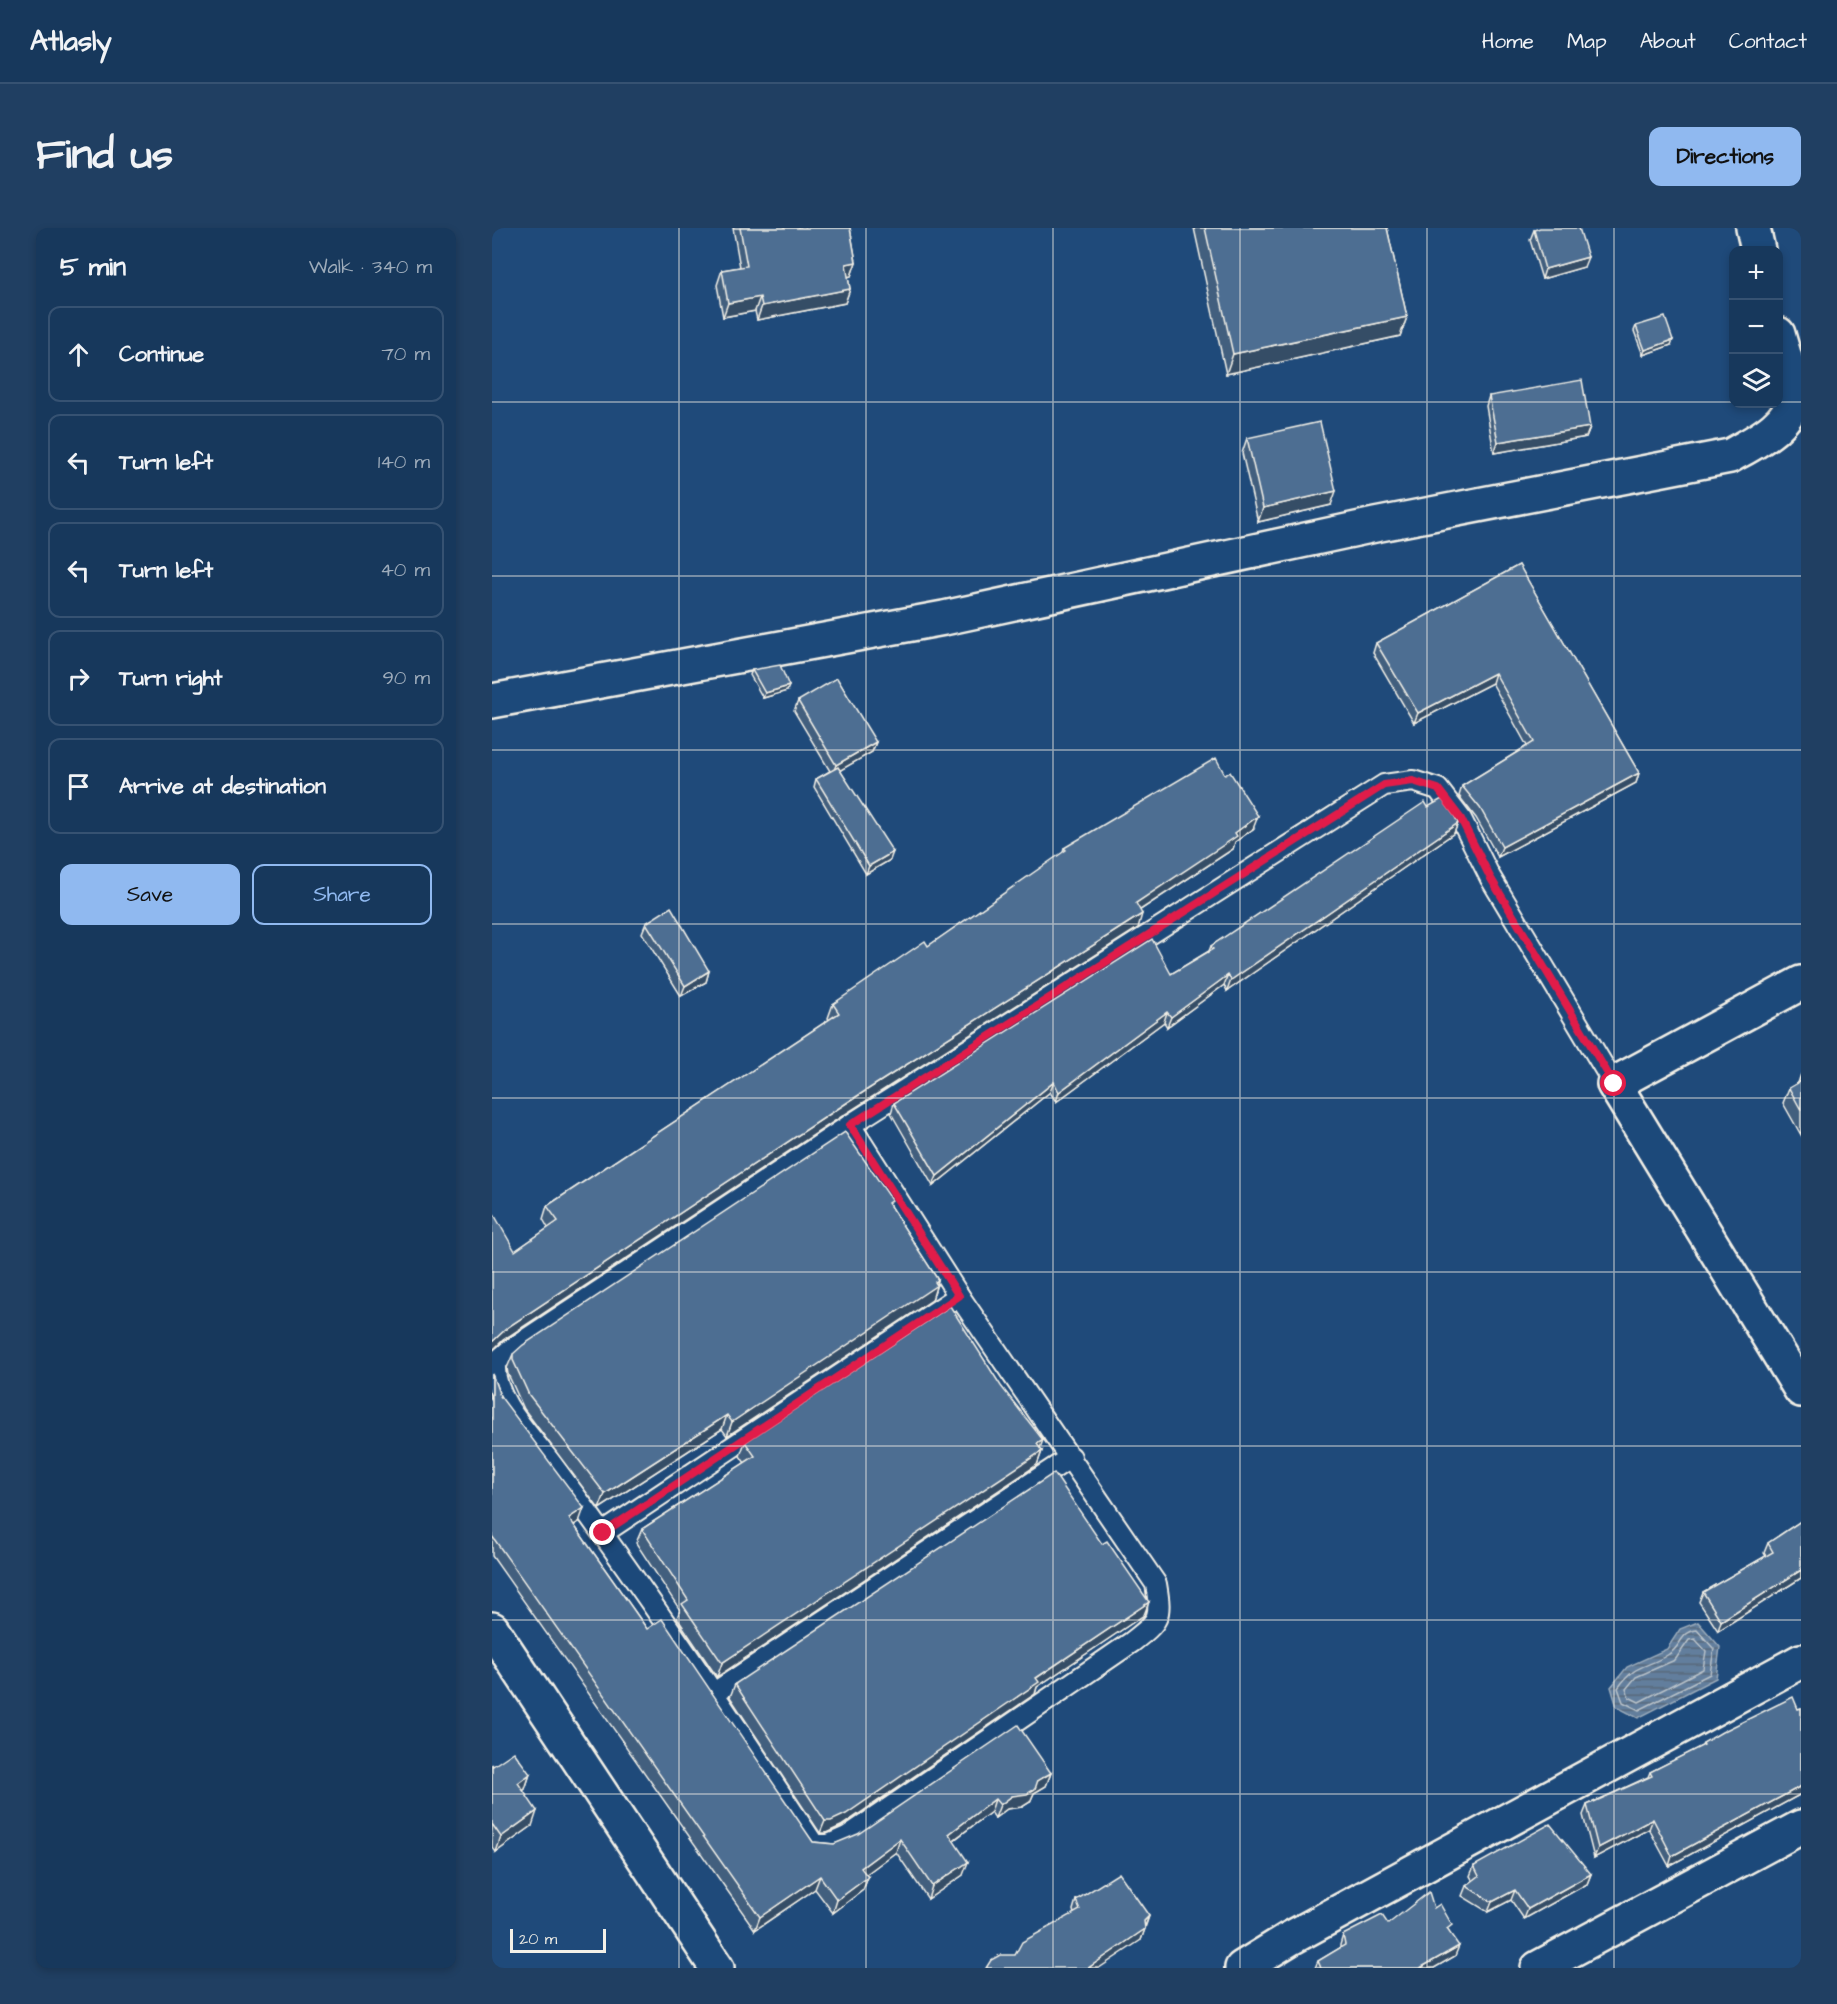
<!DOCTYPE html>
<html lang="en">
<head>
<meta charset="utf-8">
<style>
  :root { --surface:#17385c; --page:#203f62; --text:#f1f3f6; --muted:#9eacbb; --line:#365272; --accent:#90b9f0 }
  body { margin:0; font-family:"Architects Daughter",sans-serif; background:var(--page); color:var(--text) }
  .controls { position:absolute; right:18px; top:18px; display:grid; overflow:hidden; border-radius:12px; box-shadow:0 3px 9px #0003 }
  .controls button { width:54px; height:54px; display:grid; place-items:center; padding:0; border:0; border-bottom:2px solid var(--line); background:var(--surface); color:var(--text); font:30px sans-serif }
  .scale { position:absolute; left:18px; bottom:15px; width:96px; box-sizing:border-box; padding-left:6px; border:3px solid #f4f1e8; border-top:0; font-size:16px; line-height:21px; white-space:nowrap; color:#f4f1e8; -webkit-text-stroke:4px #1f4a7a; paint-order:stroke }
  .stop { position:absolute; width:18px; height:18px; margin:-14px; border:4px solid #e11d48; border-radius:50%; background:#fff }
  .stop.end { background:#e11d48; border-color:#fff; box-shadow:0 2px 6px #0008 }
  .list { margin:0; padding:0; list-style:none }
  h2 { display:flex; justify-content:space-between; align-items:center; height:78px; margin:0; padding:0 24px; font-size:26px }
  h2 small { font-size:20px; font-weight:400; color:var(--muted) }
  .list li { display:grid; grid-template-columns:39px 1fr auto; gap:18px; align-items:center; box-sizing:border-box; height:96px; margin:0 12px 12px; padding:0 12px; border:2px solid var(--line); border-radius:12px }
  .list b { display:block; font-size:22px; white-space:nowrap }
  .list em { font-size:20px; font-style:normal; color:var(--muted) }
  .actions { display:flex; gap:12px; padding:18px 24px }
  .actions a { flex:1; padding:14px 0; border:2px solid var(--accent); border-radius:12px; text-align:center; font-size:21px; color:var(--accent) }
  .actions .main { background:var(--accent); color:#111 }
  .icon { flex:none; width:33px; height:33px; fill:none; stroke:currentColor; stroke-width:2; stroke-linecap:round; stroke-linejoin:round }
  .map { position:relative; flex:none; width:1309px; height:1740px; overflow:hidden; border-radius:12px }
  header { display:flex; align-items:center; gap:36px; box-sizing:border-box; height:84px; padding:0 30px; background:var(--surface); border-bottom:2px solid var(--line) }
  header strong { font-size:28px }
  nav { display:flex; gap:33px; margin-inline-start:auto; font-size:21px }
  .intro { display:flex; align-items:center; justify-content:space-between; box-sizing:border-box; height:144px; padding:0 36px }
  h1 { margin:0; font-size:42px }
  .button { padding:15px 27px; border-radius:12px; background:var(--accent); color:#111; font-size:21px; font-weight:700 }
  main { display:flex; gap:36px; padding:0 36px }
  aside { flex:1; background:var(--surface); border-radius:12px; box-shadow:0 3px 9px #0003 }
  .map>svg:first-child { display:block }
</style>
</head>
<body>
<header>
<strong>Atlasly</strong>
<nav><a>Home</a><a>Map</a><a>About</a><a>Contact</a></nav>
</header>
<div class="intro"><h1>Find us</h1><a class="button">Directions</a></div>
<main>
<aside>
<h2>5 min<small>Walk · 340 m</small></h2>
<ul class="list">
<li><svg class="icon" aria-label="ahead" viewBox="0 0 24 24"><path d="M12 20V5M6 11l6-6 6 6"/></svg><div><b>Continue</b></div><em>70 m</em></li>
<li><svg class="icon" aria-label="left" viewBox="0 0 24 24"><path d="M17 20v-9H6M10 6l-5 5 5 5"/></svg><div><b>Turn left</b></div><em>140 m</em></li>
<li><svg class="icon" aria-label="left" viewBox="0 0 24 24"><path d="M17 20v-9H6M10 6l-5 5 5 5"/></svg><div><b>Turn left</b></div><em>40 m</em></li>
<li><svg class="icon" aria-label="right" viewBox="0 0 24 24"><path d="M7 20v-9h11M14 6l5 5-5 5"/></svg><div><b>Turn right</b></div><em>90 m</em></li>
<li><svg class="icon" aria-label="arrive" viewBox="0 0 24 24"><path d="M6 21V4h12l-3 4 3 4H6"/></svg><div><b>Arrive at destination</b></div></li>
</ul>
<div class="actions"><a class="main">Save</a><a>Share</a></div>
</aside>
<div class="map">
<svg width="1309" height="1740" viewBox="0 0 1309 1740">
  <defs>
    <pattern id="water-rules" width="6" height="5" patternUnits="userSpaceOnUse" patternTransform="scale(1.5)"><rect width="6" height="5" fill="#627e9d"/><path d="M0 2.5h6" fill="none" stroke="#58687a"/></pattern>
  </defs>
  <rect width="100%" height="100%" fill="#1f4a7a"/>
  <filter id="ink" filterUnits="userSpaceOnUse"><feTurbulence type="fractalNoise" baseFrequency=".0167" numOctaves="2"/><feDisplacementMap in="SourceGraphic" scale="12" xChannelSelector="R" yChannelSelector="G"/><feConvolveMatrix kernelMatrix="1 2 1 2 8 2 1 2 1" color-interpolation-filters="sRGB"/></filter>
  <g filter="url(#ink)">
    <!-- water -->
    <polygon fill="url(#water-rules)" stroke="#9cacbb" stroke-width="1.5" points="1206,1394 1228,1419 1224,1450 1146,1490 1125,1479 1119,1459 1135,1439 1175,1421 1188,1401"/>
    <g fill="none" stroke-linecap="round" stroke-linejoin="round">
      <!-- shore -->
      <g stroke="#bac3ca" stroke-width="1.5">
        <path d="M1205,1402L1222,1421L1218,1446L1147,1482L1131,1474L1126,1460C1144,1434 1155,1441 1177,1426C1190,1418 1188,1404 1205,1402Z"/>
        <polygon points="1203,1411 1214,1423 1211,1441 1147,1474 1137,1469 1134,1461 1144,1449 1183,1432 1197,1412"/>
      </g>
      <defs>
        <g id="service">
          <path d="M358,897L467,1068L664,1356C670,1390 667,1393 640,1414L355,1609L337,1617H322C237,1487 151,1359 59,1235C38,1207 0,1171 3,1135L18,1122Z"/>
          <polyline points="358,897 892,557 921,553 946,561 969,591 998,649 1122,856"/>
          <polyline points="111,1305 467,1068"/>
          <polyline points="222,1465 579,1229"/>
        </g>
        <g id="minor">
          <polyline points="1261,0 1266,22"/>
          <path d="M0,473L452,390L883,297L1238,228C1259,216 1303,196 1301,165C1299,146 1291,125 1286,106"/>
          <polyline points="1309,755 1122,856 1309,1162"/>
          <polyline points="0,1401 225,1740"/>
          <polyline points="750,1740 797,1711 1309,1433"/>
          <polyline points="1046,1740 1309,1599"/>
        </g>
      </defs>
      <!-- service casing -->
      <use href="#service" stroke="#f4f1e8" stroke-width="24"/>
      <!-- minor casing -->
      <use href="#minor" stroke="#f4f1e8" stroke-width="38"/>
      <!-- service -->
      <use href="#service" stroke="#1f4a7a" stroke-width="20"/>
      <!-- minor -->
      <use href="#minor" stroke="#1f4a7a" stroke-width="33"/>
    </g>
    <!-- wall -->
    <g fill="#425f7e" stroke="#f4f1e8" stroke-width="1.5">
      <polygon points="241,0 358,0 364,34 359,48 356,49 358,61 353,75 265,92 263,83 231,89 225,57 230,42 248,39"/>
      <polygon points="702,0 895,0 915,89 908,108 734,146"/>
      <polygon points="1042,2 1092,39 1050,51 1038,12"/>
      <polygon points="1144,98 1179,117 1151,127 1142,103"/>
      <polygon points="997,168 1098,199 1094,209 1002,225 994,178"/>
      <polygon points="755,210 839,277 766,294 750,225"/>
      <polygon points="1027,337 1147,545 1144,555 1006,629 984,590 967,568 970,558 1035,518 1000,455 922,495 881,425 884,415"/>
      <polygon points="260,442 295,463 271,470 258,447"/>
      <polygon points="306,473 384,514 380,524 348,542 398,632 374,646 322,559 324,551 338,543 302,483"/>
      <polygon points="936,579 966,595 962,605 735,763 732,757 675,799 672,794 564,874 558,864 441,958 399,885 402,875 679,746 717,723 719,718"/>
      <polygon points="761,601 743,614 741,621 648,682 646,700 352,887 11,1112 23,1023 56,1000 51,991 55,978 337,792 336,790 341,776 436,718 571,625 572,620"/>
      <polygon points="154,695 217,743 214,754 189,768 150,705"/>
      <polygon points="1309,846 1309,907 1291,875 1297,860 1306,855"/>
      <polygon points="398,978 446,1052 440,1072 235,1208 230,1201 107,1281 32,1181 16,1146 15,1140 21,1126"/>
      <polygon points="0,1146 8,1168 87,1294 82,1297 155,1401 321,1614 342,1616 559,1545 554,1558 542,1565 538,1574 530,1579 515,1581 503,1590 499,1584 461,1613 471,1647 436,1671 404,1624 374,1646 376,1649 371,1662 341,1685 323,1661 263,1702 0,1328"/>
      <polygon points="253,1214 548,1220 550,1223 545,1237 225,1449 185,1390 188,1382 144,1315 150,1301 253,1235 248,1228"/>
      <polygon points="1309,1293 1309,1350 1226,1403 1207,1374 1211,1364 1274,1328 1272,1325 1276,1315"/>
      <polygon points="652,1387 545,1459 543,1466 349,1598 334,1605 328,1605 238,1469 243,1456"/>
      <polygon points="1309,1480 1309,1566 1177,1638 1157,1601 1102,1630 1091,1587 1095,1577 1156,1549 1158,1544 1210,1518 1211,1515"/>
      <polygon points="0,1536 1,1538 38,1546 33,1561 31,1563 40,1598 4,1624 0,1619"/>
      <polygon points="982,1638 1099,1646 1095,1656 1032,1691 1019,1672 996,1684 970,1668 974,1658 981,1653 978,1648"/>
      <polygon points="584,1672 657,1688 649,1712 523,1727 582,1686 581,1682"/>
      <polygon points="942,1680 957,1704 963,1728 942,1740 823,1740 826,1733 848,1720 848,1717 851,1707 896,1696"/>
    </g>
    <!-- shaded-wall -->
    <g fill="#364d66" stroke="#f4f1e8" stroke-width="1.5">
      <polygon points="1096,29 1092,39 1050,51 1053,41"/>
      <polygon points="364,34 359,48 348,50 354,36"/>
      <polygon points="358,61 353,75 265,92 270,78"/>
      <polygon points="268,69 263,83 231,89 236,75"/>
      <polygon points="915,89 908,108 734,146 741,126"/>
      <polygon points="1181,112 1179,117 1151,127 1153,122"/>
      <polygon points="1098,199 1094,209 1002,225 1006,214"/>
      <polygon points="844,263 839,277 766,294 771,280"/>
      <polygon points="1003,445 1000,455 922,495 926,485"/>
      <polygon points="297,458 295,463 271,470 273,465"/>
      <polygon points="384,514 380,524 340,547 344,537"/>
      <polygon points="1147,545 1144,555 1006,629 1010,619"/>
      <polygon points="766,588 761,601 743,614 741,621 639,688 644,675"/>
      <polygon points="966,595 962,605 735,763 739,752"/>
      <polygon points="401,624 398,632 374,646 377,638"/>
      <polygon points="650,686 646,700 352,887 11,1112 0,1123 0,1114 16,1099 356,874"/>
      <polygon points="217,743 214,754 189,768 193,758"/>
      <polygon points="736,747 732,757 675,799 679,789"/>
      <polygon points="675,784 672,794 564,874 567,864"/>
      <polygon points="562,854 558,864 441,958 445,948"/>
      <polygon points="446,1052 440,1072 235,1208 240,1194"/>
      <polygon points="235,1187 230,1201 107,1281 113,1266"/>
      <polygon points="551,1212 546,1226 550,1223 545,1237 225,1449 230,1435"/>
      <polygon points="92,1280 87,1294 72,1303 77,1290"/>
      <polygon points="1309,1342 1309,1350 1226,1403 1229,1393"/>
      <polygon points="657,1374 652,1387 545,1459 543,1466 349,1598 334,1605 328,1605 333,1593"/>
      <polygon points="559,1545 554,1558 542,1565 538,1574 530,1579 515,1581 503,1590 508,1577 520,1568"/>
      <polygon points="38,1546 33,1561 20,1570 26,1555"/>
      <polygon points="1309,1558 1309,1566 1177,1638 1180,1628"/>
      <polygon points="503,1571 499,1584 452,1619 457,1606"/>
      <polygon points="45,1583 40,1598 4,1624 9,1609"/>
      <polygon points="1161,1591 1157,1601 1102,1630 1106,1620"/>
      <polygon points="408,1611 404,1624 365,1653 369,1640"/>
      <polygon points="476,1634 471,1647 436,1671 440,1658"/>
      <polygon points="1099,1646 1095,1656 1032,1691 1036,1681"/>
      <polygon points="328,1648 323,1661 263,1702 268,1689"/>
      <polygon points="376,1649 371,1662 341,1685 345,1672"/>
      <polygon points="1023,1662 1019,1672 996,1684 1000,1674"/>
      <polygon points="657,1688 653,1698 649,1703 652,1693"/>
      <polygon points="653,1701 649,1712 607,1740 596,1740"/>
      <polygon points="967,1718 963,1728 942,1740 928,1740"/>
    </g>
    <!-- building -->
    <g fill="#4d6e92" stroke="#f4f1e8" stroke-width="1.5">
      <polygon points="248,0 358,0 364,34 354,36 358,61 270,78 268,69 236,75 230,42 255,38"/>
      <polygon points="713,0 895,0 915,89 741,126"/>
      <polygon points="1048,0 1087,0 1096,29 1053,41 1042,2"/>
      <polygon points="1173,89 1181,112 1153,122 1144,98"/>
      <polygon points="1090,152 1098,199 1006,214 997,168"/>
      <polygon points="828,194 844,263 771,280 755,210"/>
      <polygon points="1027,337 1147,545 1010,619 988,580 970,558 1042,514 1003,445 926,485 884,415"/>
      <polygon points="288,437 297,458 273,465 260,442"/>
      <polygon points="345,450 384,514 344,537 306,473"/>
      <polygon points="724,530 733,547 738,544 766,588 743,605 745,608 644,675 650,686 356,874 16,1099 0,1114 0,983 23,1023 66,993 55,978 347,785 341,776 433,713 436,718 574,622 572,620"/>
      <polygon points="346,539 401,624 377,638 324,551"/>
      <polygon points="950,571 962,587 966,595 739,752 736,747 679,789 675,784 567,864 562,854 445,948 402,875 660,711 679,746 721,721 719,718 933,574 936,579"/>
      <polygon points="179,679 217,743 193,758 154,695"/>
      <polygon points="1309,853 1309,882 1297,860"/>
      <polygon points="353,904 400,972 396,975 446,1052 443,1054 445,1057 240,1194 235,1187 113,1266 37,1167 21,1132 21,1126 31,1117"/>
      <polygon points="458,1078 509,1158 551,1212 545,1216 550,1223 230,1435 190,1376 196,1372 150,1301 263,1228 253,1214"/>
      <polygon points="0,1146 8,1168 92,1280 77,1290 155,1401 170,1391 321,1614 342,1616 366,1606 526,1497 559,1545 546,1552 543,1561 535,1566 520,1568 508,1577 503,1571 457,1606 476,1634 440,1658 408,1611 369,1640 376,1649 345,1672 328,1648 268,1689 0,1308"/>
      <polygon points="562,1245 610,1316 615,1313 657,1374 544,1450 547,1454 354,1586 339,1593 333,1593 243,1456"/>
      <polygon points="1309,1293 1309,1342 1229,1393 1211,1364 1281,1324 1276,1315"/>
      <polygon points="1301,1469 1306,1481 1309,1480 1309,1558 1180,1628 1161,1591 1106,1620 1095,1577 1160,1548 1158,1544 1212,1517 1211,1515 1230,1504"/>
      <polygon points="22,1524 38,1546 26,1555 45,1583 9,1609 0,1596 0,1536 1,1538"/>
      <polygon points="1058,1596 1099,1646 1036,1681 1023,1662 1000,1674 974,1658 987,1648 982,1638"/>
      <polygon points="627,1645 657,1688 652,1693 653,1701 596,1740 494,1740 499,1732 508,1727 523,1727 530,1714 588,1682 584,1672"/>
      <polygon points="937,1664 942,1680 948,1676 960,1697 955,1701 967,1718 928,1740 829,1740 826,1733 853,1717 851,1707 890,1687 896,1696"/>
    </g>
  </g>
  <g fill="none" stroke-linecap="round" stroke-linejoin="round" filter="url(#ink)">
    <!-- route -->
    <polyline stroke="#e11d48" stroke-width="8" points="111,1305 467,1068 358,897 892,557 921,553 946,561 969,591 998,649 1122,856"/>
  </g>
  <!-- grid -->
  <path fill="none" stroke="#f4f1e8" stroke-width="1.5" stroke-opacity="0.55" d="M187,0V1740M374,0V1740M561,0V1740M748,0V1740M935,0V1740M1122,0V1740M0,174H1242M1286,174H1309M0,348H1309M0,522H1309M0,696H1309M0,870H1309M0,1044H1309M0,1218H1309M0,1392H1309M0,1566H1309"/>
</svg>
<div class="controls">
<button>+</button>
<button>−</button>
<button><svg class="icon" aria-label="layers" viewBox="0 0 24 24"><path d="M12 4l9 5-9 5-9-5zM3 14l9 5 9-5"/></svg></button>
</div>
<div class="scale">20 m</div>
<div class="stop" style="left:1122px;top:856px"></div>
<div class="stop end" style="left:111px;top:1305px"></div>
</div>
</main>
</body>
</html>
